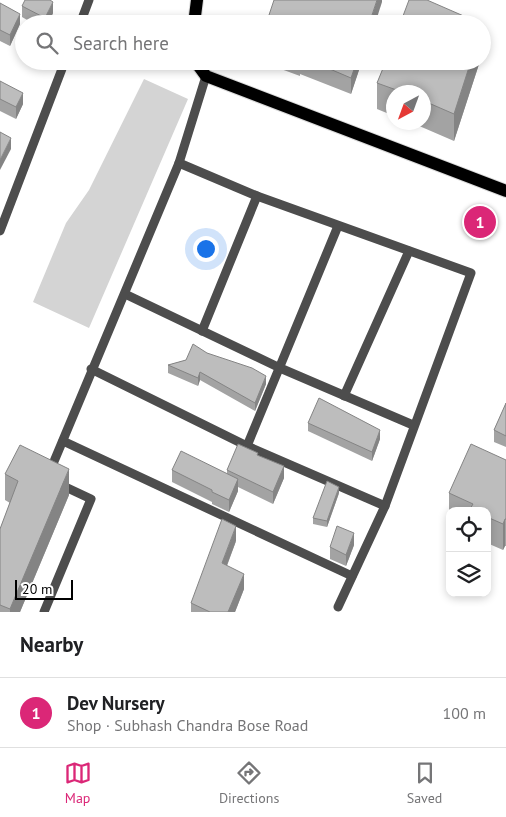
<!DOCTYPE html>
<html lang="en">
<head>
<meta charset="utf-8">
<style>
  :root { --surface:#fff; --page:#f6f6f6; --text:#202124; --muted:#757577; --line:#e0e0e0; --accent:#db2777 }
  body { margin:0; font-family:"PT Sans",sans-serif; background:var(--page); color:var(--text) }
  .controls { position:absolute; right:15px; bottom:15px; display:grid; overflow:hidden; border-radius:10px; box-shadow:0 2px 8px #0003 }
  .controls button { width:45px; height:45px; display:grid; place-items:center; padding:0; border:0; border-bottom:1px solid var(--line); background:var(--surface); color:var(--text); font:25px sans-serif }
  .compass { position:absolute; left:386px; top:85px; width:45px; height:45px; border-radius:50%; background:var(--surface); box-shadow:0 2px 8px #0003; rotate:221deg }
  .scale { position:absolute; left:15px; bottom:12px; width:58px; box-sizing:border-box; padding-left:5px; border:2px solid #000; border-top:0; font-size:14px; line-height:18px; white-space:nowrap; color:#000; -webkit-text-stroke:4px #fff; paint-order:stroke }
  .you { position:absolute; left:205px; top:248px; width:18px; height:18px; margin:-12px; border:4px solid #fff; border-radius:50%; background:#1a73e8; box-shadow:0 0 0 8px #1a73e833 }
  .badge { display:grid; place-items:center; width:32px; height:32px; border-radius:50%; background:var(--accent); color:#fff; font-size:16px; font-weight:700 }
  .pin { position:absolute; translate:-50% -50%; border:2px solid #fff; box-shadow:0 1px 5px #0006 }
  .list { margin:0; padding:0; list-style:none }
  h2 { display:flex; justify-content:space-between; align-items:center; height:65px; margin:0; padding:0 20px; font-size:21px }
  h2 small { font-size:16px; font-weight:400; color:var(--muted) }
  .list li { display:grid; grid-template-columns:32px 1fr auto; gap:15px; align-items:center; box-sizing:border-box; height:70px; padding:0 20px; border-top:1px solid var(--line) }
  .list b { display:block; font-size:19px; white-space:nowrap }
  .list p { margin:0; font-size:16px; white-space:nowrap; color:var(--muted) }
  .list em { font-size:16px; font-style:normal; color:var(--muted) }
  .icon { flex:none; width:28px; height:28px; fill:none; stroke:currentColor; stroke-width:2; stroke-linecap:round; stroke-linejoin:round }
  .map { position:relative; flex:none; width:506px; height:612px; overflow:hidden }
  .search { position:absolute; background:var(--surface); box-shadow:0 2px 8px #0003; left:15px; right:15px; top:15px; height:55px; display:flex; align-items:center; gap:12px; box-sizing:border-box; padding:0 18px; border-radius:28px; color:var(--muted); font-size:19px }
  .sheet { height:135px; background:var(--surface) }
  nav { display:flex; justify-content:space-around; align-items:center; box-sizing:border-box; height:70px; border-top:1px solid var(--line); background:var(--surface); font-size:14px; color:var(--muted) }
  nav a { display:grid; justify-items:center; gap:2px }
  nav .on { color:var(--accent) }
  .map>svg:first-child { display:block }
</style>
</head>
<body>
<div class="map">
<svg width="506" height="612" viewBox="0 0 506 612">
  <rect width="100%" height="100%" fill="#fff"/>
  <!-- green -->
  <polygon fill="#d4d4d4" points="144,79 188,99 89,328 33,302 66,223 89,190"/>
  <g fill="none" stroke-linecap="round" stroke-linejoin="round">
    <defs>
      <g id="major">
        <polyline points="194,24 197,0"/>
        <polyline points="195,61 206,76 506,191"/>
      </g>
    </defs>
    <!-- major casing -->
    <use href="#major" stroke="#dbdbdb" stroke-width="14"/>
    <!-- minor -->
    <g stroke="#4d4d4d" stroke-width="9">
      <polyline points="80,24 89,0"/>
      <polyline points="179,163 257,196 471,273 385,506 338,607"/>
      <polyline points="0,231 65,61"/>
      <polyline points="125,294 280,368 413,425"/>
      <polyline points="202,331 257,196"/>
      <polyline points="91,369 247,446 385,506"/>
      <polyline points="344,396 409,251"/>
      <polyline points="63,441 352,576"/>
      <polyline points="247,446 338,226"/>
      <polyline points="50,471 179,163 206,76"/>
      <polyline points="44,612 91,499 59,484"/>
    </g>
    <!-- major -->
    <use href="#major" stroke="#000" stroke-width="12"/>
  </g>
  <!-- wall -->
  <g fill="#a3a3a3">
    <polygon points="0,3 20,24 10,46 0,41"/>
    <polygon points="22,6 53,13 48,24 34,24 22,17"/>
    <polygon points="259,61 362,61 351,94 300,74 300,76"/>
    <polygon points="386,61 480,61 454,141 410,122 424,122 424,92 394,92 394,116 377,109 377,83"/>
    <polygon points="0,81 23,104 16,119 0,111"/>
    <polygon points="207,353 266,384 255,411 200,380 198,386 168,373 168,365 186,360"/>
    <polygon points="506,403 506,447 494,442 494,430"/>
    <polygon points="308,423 380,439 372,461 308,431"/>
    <polygon points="258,456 284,478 273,504 238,487 238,491 229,512 212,504 212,502 172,482 172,470 227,474 227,470"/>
    <polygon points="506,460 506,546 505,546 503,550 487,543 487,511 450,511 450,520 449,519 449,493"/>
    <polygon points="5,474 69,495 20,612 0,612 0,529 10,503 5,500"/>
    <polygon points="339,493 327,527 313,524 313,518"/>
    <polygon points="236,541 227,566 244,589 235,612 191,612 191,603"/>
    <polygon points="354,545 346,566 330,559 330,547"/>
  </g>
  <!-- shaded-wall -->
  <g fill="#848484">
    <polygon points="377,0 382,0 382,2 375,24 369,24"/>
    <polygon points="53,2 53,13 48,24 45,24 45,18"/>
    <polygon points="20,14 20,24 10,46 10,35"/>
    <polygon points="483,24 483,51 482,54 482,27"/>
    <polygon points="357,61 362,61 351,94 351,78"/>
    <polygon points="471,61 480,61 454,141 454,114"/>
    <polygon points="23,93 23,104 16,119 16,107"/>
    <polygon points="11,138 11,149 0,170 0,160"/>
    <polygon points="200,372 200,380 198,386 198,378"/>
    <polygon points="266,376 266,384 255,411 255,403"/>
    <polygon points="380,430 380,439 372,461 372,452"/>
    <polygon points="284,466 284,478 273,504 273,492"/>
    <polygon points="69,469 69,495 20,612 10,612 10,609"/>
    <polygon points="238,479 238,491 229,512 229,500"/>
    <polygon points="339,487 339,493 327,527 327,521"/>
    <polygon points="505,519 505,546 503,550 503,524"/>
    <polygon points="236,526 236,541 222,578 222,563"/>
    <polygon points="354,533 354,545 346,566 346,555"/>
    <polygon points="244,574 244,589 235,612 228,612"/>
  </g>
  <!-- building -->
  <g fill="#bdbdbd" stroke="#848484">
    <polygon points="25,0 50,0 53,2 45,18 22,6"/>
    <polygon points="274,0 377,0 369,24 266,24"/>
    <polygon points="409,0 427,0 482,24 400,24"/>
    <polygon points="0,3 20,14 10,35 0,30"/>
    <polygon points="311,61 357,61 351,78"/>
    <polygon points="386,61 471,61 454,114 424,101 424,92 402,92 377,83"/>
    <polygon points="0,81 23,93 16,107 0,99"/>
    <polygon points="0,132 11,138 0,160"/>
    <polygon points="193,344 207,353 252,368 266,376 255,403 200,372 198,378 168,365 186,360"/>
    <polygon points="319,398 380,430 372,452 308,423"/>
    <polygon points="506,403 506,436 494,430"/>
    <polygon points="238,444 258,453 257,455 284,466 273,492 227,470"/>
    <polygon points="471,444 506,460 506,519 505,519 503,524 487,517 487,511 474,511 470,509 473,504 449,493"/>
    <polygon points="20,445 69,469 10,609 0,605 0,529 18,481 5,474"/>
    <polygon points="181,451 238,479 229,500 212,492 212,490 172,470"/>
    <polygon points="327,481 339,487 327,521 313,518"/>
    <polygon points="222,519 236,526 222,563 244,574 228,612 210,612 191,603"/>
    <polygon points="337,526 354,533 346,555 330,547"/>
  </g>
</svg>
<div class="controls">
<button><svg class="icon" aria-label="locate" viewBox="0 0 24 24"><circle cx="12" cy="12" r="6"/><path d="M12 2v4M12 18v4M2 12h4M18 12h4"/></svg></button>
<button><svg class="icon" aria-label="layers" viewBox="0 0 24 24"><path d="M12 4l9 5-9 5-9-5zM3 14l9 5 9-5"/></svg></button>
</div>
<svg class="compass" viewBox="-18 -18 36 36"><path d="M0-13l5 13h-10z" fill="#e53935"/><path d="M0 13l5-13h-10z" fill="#757577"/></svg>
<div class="scale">20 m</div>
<div class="you"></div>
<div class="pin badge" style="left:480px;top:222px">1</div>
<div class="search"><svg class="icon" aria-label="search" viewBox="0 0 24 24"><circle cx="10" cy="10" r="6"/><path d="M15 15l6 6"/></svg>Search here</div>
</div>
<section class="sheet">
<h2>Nearby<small></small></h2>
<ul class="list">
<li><span class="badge">1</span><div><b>Dev Nursery</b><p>Shop · Subhash Chandra Bose Road</p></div><em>100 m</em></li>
</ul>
</section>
<nav>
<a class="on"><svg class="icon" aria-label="map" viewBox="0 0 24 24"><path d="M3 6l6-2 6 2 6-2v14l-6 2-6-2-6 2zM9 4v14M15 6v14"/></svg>Map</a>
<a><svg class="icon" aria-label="directions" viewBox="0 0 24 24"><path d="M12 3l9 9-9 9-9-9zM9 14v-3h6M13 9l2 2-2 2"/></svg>Directions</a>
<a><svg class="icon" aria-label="saved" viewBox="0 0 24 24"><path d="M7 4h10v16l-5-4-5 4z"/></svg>Saved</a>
</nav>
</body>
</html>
